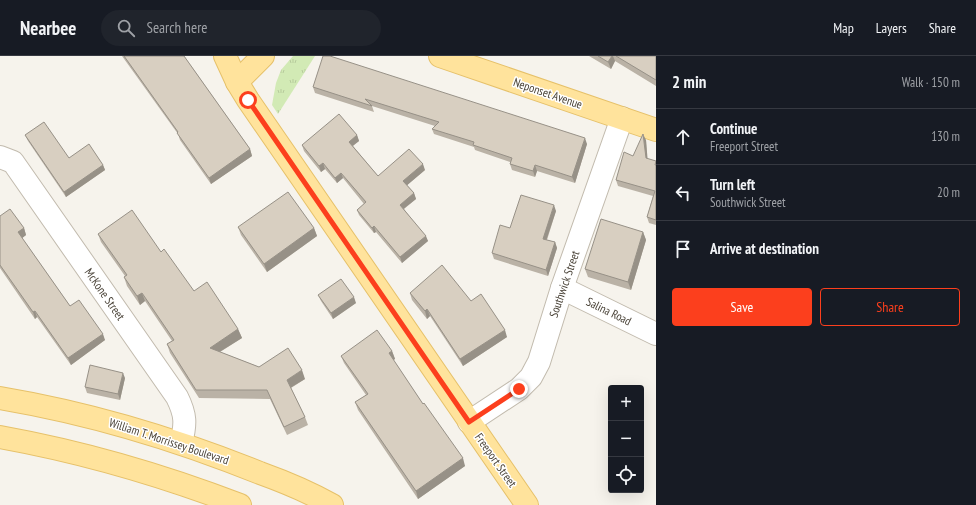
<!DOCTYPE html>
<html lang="en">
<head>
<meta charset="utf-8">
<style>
  :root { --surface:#171b24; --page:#20242c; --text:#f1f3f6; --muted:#9ea1a6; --line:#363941; --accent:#fc3f1d }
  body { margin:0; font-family:"PT Sans Narrow",sans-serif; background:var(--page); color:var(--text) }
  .controls { position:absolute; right:12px; bottom:12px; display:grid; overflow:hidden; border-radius:4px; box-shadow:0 4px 16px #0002 }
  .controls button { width:36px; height:36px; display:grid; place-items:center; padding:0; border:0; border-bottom:1px solid var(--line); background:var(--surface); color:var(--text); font:20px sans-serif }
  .stop { position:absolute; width:12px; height:12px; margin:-9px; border:3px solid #fc3f1d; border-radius:50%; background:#fff }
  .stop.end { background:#fc3f1d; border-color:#fff; box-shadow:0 1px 4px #0008 }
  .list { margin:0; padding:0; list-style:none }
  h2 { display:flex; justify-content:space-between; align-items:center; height:52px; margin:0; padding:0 16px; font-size:17px }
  h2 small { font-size:13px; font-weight:400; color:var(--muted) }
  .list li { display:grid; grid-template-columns:26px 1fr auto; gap:12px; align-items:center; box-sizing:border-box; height:56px; padding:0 16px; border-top:1px solid var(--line) }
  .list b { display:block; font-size:15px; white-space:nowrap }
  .list p { margin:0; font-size:13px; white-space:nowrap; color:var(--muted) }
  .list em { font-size:13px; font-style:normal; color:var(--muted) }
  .actions { display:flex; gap:8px; padding:12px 16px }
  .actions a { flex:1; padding:9px 0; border:1px solid var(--accent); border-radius:4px; text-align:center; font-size:14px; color:var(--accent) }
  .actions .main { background:var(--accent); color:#fff }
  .icon { flex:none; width:22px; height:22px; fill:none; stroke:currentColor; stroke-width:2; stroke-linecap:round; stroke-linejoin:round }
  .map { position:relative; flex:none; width:656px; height:449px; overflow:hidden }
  header { display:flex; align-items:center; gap:24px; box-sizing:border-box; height:56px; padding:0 20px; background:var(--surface); border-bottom:1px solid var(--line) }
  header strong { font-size:19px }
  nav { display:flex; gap:22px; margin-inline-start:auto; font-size:14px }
  .search { width:280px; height:36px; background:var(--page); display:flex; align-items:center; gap:10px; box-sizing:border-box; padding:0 14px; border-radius:22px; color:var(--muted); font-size:15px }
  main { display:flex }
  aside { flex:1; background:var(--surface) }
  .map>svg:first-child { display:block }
</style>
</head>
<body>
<header>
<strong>Nearbee</strong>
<div class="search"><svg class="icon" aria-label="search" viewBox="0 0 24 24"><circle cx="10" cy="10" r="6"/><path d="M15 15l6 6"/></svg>Search here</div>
<nav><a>Map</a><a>Layers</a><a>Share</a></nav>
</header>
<main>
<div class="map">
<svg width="656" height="449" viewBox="0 0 656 449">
  <defs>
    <pattern id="grass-tufts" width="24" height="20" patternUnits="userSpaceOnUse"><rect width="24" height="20" fill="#d2eab5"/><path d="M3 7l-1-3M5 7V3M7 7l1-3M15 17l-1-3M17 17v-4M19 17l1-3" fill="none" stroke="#b6ca9c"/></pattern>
  </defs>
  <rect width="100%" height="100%" fill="#f6f3ec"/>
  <!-- grass -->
  <polygon fill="url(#grass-tufts)" points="293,0 315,0 278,58 272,49 276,27 281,14"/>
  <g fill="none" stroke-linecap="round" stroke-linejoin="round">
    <defs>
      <g id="minor">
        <path d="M0,101L13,106L177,341C186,359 186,368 181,387"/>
        <polyline points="562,232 656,278"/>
        <polyline points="469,366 519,333 531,321 539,306 562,232 622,62"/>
      </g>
      <g id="major">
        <polyline points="225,0 237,26 248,44 527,449"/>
        <polyline points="440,0 656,74"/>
        <polyline points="237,26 263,0"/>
        <path d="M0,342C89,357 176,383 260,417C285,426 309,436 332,449"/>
        <path d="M0,381C83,396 162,419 240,449"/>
      </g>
    </defs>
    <!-- minor casing -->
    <use href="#minor" stroke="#c2bbae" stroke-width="24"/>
    <!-- major casing -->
    <use href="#major" stroke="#e6c16a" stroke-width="24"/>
    <!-- minor -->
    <use href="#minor" stroke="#fff" stroke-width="22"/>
    <!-- major -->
    <use href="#major" stroke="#ffe39c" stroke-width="22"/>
  </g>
  <!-- wall -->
  <g fill="#bab2a6">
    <polygon points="122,0 184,0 250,93 252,100 211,128 180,84 178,78"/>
    <polygon points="589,0 656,0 656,30 615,5 611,13"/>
    <polygon points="313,31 587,88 575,127 537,115 535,121 512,114 510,108 510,106 475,94 474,91 434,78 432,73 435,70 372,50 374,56 315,37"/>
    <polygon points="25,79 69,102 103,109 105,114 66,141 28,85"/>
    <polygon points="357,79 359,85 353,90 378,120 425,114 407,129 414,137 416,143 404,153 428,185 402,207 376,176 374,177 359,159 357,154 364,148 343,122 337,127 325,113 321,116 304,95 302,89"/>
    <polygon points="646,84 647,103 656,105 656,169 649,167 647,161 653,140 618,130 616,124"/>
    <polygon points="556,155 547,184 555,186 557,192 548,220 494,203 492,197 510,172"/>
    <polygon points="0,160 24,172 26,179 22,182 70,250 105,284 71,309 37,261 35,263 0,212"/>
    <polygon points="238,171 314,172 317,180 267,216 241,179"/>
    <polygon points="643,176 646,184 631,234 588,221 585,213"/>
    <polygon points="98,178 161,196 194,235 238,273 242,282 220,296 259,311 305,323 291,332 305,361 308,369 287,379 270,343 199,342 170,297 167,288 172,285 145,245 140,249 127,230 124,221 125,220 101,186"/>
    <polygon points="410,237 471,245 507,281 463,310 430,260 427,263 412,244"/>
    <polygon points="318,239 356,247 333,263 321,245"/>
    <polygon points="392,295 395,303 393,304 465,410 418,443 358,354 355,346 366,339 344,307 341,300"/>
    <polygon points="125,322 120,344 87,337 85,331"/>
  </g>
  <!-- shaded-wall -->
  <g fill="#979187">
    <polygon points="612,0 613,0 615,5 611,13 608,6"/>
    <polygon points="643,78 646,84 648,108 646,102"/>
    <polygon points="357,79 359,85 351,91 349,86"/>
    <polygon points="585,82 587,88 575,127 572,121"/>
    <polygon points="250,93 252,100 211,128 209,122"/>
    <polygon points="323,107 325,113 321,116 319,110"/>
    <polygon points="423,108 425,114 405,131 403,125"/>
    <polygon points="103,109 105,114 66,141 64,136"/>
    <polygon points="535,109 537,115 535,121 533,115"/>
    <polygon points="341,117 343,122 337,127 335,122"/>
    <polygon points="414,137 416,143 402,154 400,149"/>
    <polygon points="554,149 556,155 545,188 543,183"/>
    <polygon points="374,170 376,176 374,177 372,172"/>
    <polygon points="24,172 26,179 21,183 18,176"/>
    <polygon points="314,172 317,180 267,216 264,208"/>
    <polygon points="643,176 646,184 631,234 628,226"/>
    <polygon points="426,180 428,185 402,207 400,201"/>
    <polygon points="555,186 557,192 548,220 546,214"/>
    <polygon points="142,237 145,245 140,249 137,240"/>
    <polygon points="354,241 356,247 333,263 331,257"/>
    <polygon points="427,253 430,260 427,263 425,255"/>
    <polygon points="35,255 37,261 35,263 33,256"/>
    <polygon points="238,273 242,282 213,300 210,292"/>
    <polygon points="505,274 507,281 463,310 460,303"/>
    <polygon points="103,278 105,284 71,309 68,302"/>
    <polygon points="392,295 395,303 392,305 389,297"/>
    <polygon points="302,314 305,323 290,332 287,324"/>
    <polygon points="123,317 125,322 120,344 118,338"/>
    <polygon points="463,402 465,410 418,443 416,435"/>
  </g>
  <!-- building -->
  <g fill="#d8cfc1" stroke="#979187">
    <polygon points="124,0 184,0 250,93 209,122 177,77 178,76"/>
    <polygon points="323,0 330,0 585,82 572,121 535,109 533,115 510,108 512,102 473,89 474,86 432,73 439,66 365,43 372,50 313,31"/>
    <polygon points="598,0 612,0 608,6"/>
    <polygon points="616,0 656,0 656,24"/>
    <polygon points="339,58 357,79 349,86 378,120 409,93 423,108 403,125 414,137 400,149 426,180 400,201 374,170 372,172 357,154 366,146 341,117 335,122 323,107 319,110 302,89"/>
    <polygon points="44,66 69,102 89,88 103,109 64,136 25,79"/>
    <polygon points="643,78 646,102 656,105 655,109 656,109 656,164 647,161 655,135 616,124 624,96 633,100"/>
    <polygon points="288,136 314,172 264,208 238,171"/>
    <polygon points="521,139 554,149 543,183 555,186 546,214 492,197 500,169 510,172"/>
    <polygon points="10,153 24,172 18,176 70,250 79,244 103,278 68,302 35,255 33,256 0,209 0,160"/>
    <polygon points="132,154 161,196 164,193 194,235 207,226 238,273 210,292 259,311 288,292 302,314 287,324 305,361 284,371 267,334 196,334 167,288 174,284 142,237 137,240 124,221 127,219 98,178"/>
    <polygon points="601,163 643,176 628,226 585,213"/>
    <polygon points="442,209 471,245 481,238 505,274 460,303 427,253 425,255 410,237"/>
    <polygon points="341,223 354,241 331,257 318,239"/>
    <polygon points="377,274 392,295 389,297 423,348 424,347 463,402 416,435 355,346 368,338 341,300"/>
    <polygon points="90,309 123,317 118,338 85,331"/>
  </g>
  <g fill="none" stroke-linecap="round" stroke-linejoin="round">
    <!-- route -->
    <polyline stroke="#fc3f1d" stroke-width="5" points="248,44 469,366 519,333"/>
  </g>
  <g text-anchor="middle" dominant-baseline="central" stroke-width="3" stroke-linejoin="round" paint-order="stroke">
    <!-- street labels -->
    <g font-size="12" fill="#4b4439" stroke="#fff">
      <text transform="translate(548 37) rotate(19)">Neponset Avenue</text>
      <text transform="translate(564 228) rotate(-71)">Southwick Street</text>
      <text transform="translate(105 238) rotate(55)">McKone Street</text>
      <text transform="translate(609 255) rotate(26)">Salina Road</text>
      <text transform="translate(169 385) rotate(18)">William T. Morrissey Boulevard</text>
      <text transform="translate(496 404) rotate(55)">Freeport Street</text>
    </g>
  </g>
</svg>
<div class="controls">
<button>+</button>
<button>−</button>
<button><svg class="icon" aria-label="locate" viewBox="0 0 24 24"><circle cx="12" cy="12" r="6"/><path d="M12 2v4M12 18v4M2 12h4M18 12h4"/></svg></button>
</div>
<div class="stop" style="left:248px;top:44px"></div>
<div class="stop end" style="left:519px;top:333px"></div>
</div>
<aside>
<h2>2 min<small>Walk · 150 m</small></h2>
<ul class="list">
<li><svg class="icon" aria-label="ahead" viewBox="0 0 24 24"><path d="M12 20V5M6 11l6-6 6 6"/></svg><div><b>Continue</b><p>Freeport Street</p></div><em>130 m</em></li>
<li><svg class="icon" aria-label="left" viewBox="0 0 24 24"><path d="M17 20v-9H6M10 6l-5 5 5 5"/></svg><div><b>Turn left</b><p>Southwick Street</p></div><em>20 m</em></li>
<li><svg class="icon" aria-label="arrive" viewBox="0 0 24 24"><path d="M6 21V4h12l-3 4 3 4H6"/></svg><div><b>Arrive at destination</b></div></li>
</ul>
<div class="actions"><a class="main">Save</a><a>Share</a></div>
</aside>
</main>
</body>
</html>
